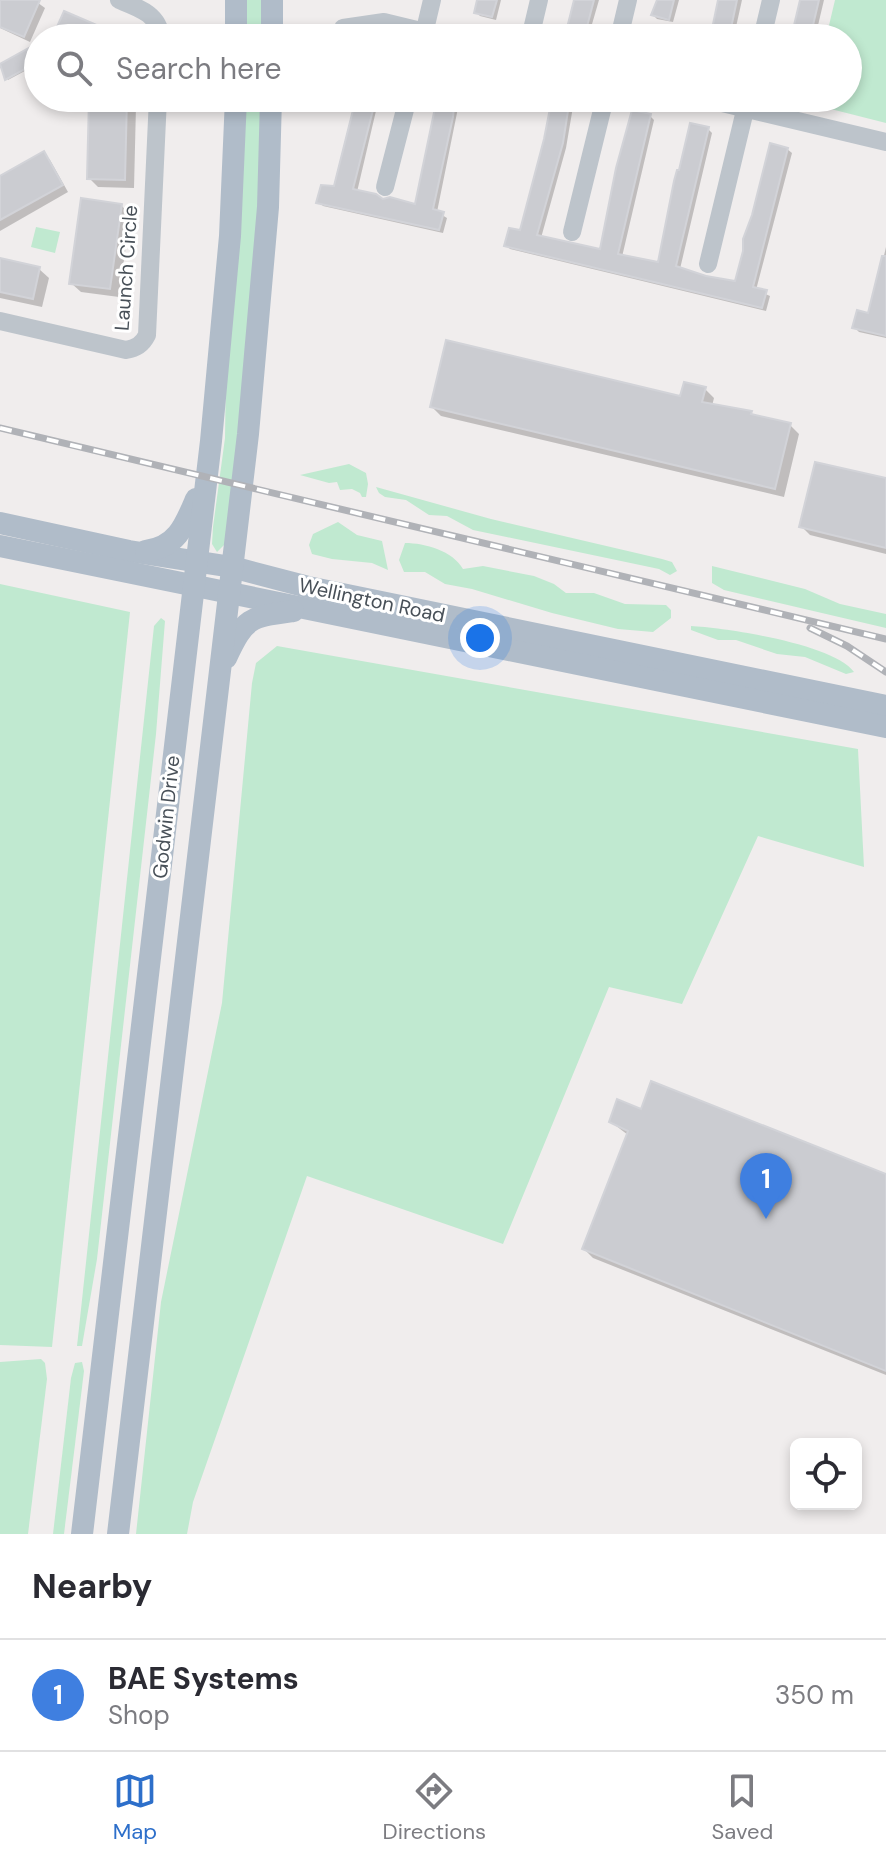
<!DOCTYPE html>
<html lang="en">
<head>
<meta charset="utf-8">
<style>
  :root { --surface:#fff; --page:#f2f2f3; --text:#2b2b33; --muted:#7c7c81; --line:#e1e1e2; --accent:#2d6fca }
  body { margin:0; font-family:"DM Sans",sans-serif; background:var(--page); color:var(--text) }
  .controls { position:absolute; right:24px; bottom:24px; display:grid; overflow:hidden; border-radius:12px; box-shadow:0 4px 12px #0003 }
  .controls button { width:72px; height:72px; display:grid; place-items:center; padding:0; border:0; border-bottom:2px solid var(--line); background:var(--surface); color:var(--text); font:40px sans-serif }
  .you { position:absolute; left:480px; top:638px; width:28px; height:28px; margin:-20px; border:6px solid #fff; border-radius:50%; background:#1a73e8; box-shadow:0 0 0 12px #1a73e833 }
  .badge { display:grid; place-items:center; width:52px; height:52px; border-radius:50%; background:var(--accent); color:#fff; font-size:26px; font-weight:700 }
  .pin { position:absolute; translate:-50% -66px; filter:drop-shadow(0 2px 4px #0008) }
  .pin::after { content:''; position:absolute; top:42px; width:28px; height:24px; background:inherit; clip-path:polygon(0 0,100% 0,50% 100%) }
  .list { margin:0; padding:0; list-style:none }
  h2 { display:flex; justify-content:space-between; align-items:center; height:104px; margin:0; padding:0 32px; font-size:34px }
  h2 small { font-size:26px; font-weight:400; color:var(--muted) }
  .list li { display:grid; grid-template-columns:52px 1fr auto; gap:24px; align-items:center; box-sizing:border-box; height:112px; padding:0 32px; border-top:2px solid var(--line) }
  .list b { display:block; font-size:30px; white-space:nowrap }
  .list p { margin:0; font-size:26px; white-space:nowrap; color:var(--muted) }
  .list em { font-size:26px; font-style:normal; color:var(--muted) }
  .icon { flex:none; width:44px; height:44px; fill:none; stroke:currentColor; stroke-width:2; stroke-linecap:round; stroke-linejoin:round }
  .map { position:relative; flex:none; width:886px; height:1534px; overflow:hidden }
  .search { position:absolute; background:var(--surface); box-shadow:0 4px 12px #0003; left:24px; right:24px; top:24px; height:88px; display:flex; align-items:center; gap:20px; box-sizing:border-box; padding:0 28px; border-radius:44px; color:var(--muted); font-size:30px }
  .sheet { height:216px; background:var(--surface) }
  nav { display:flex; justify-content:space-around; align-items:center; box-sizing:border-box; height:112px; border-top:2px solid var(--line); background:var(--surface); font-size:22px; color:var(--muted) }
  nav a { display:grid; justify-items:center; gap:4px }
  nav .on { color:var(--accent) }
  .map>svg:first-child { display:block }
</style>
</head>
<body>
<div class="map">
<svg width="886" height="1534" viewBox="0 0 886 1534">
  <rect width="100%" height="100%" fill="#f0eded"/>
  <!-- green -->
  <g fill="#c0e9d0">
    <polygon points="243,0 264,0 265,38 243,38"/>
    <polygon points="835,0 886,0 886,123 811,104 813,98 848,98 848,38 826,38"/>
    <polygon points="244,98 264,98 258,258 228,541 217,552 212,544 213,527 225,438 226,369"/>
    <polygon points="36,227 60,232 55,253 31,247"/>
    <polygon points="349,464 366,473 368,484 366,497 362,497 360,493 352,489 340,490 337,482 329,483 300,475"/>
    <polygon points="376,487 491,519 662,559 672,562 677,571 670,575 659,569 473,530 447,516 429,515 406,500 385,497 379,493"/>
    <polygon points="338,522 357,535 382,541 388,570 372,563 332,559 312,554 309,545 313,534"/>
    <path d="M405,543C425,543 453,551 463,569L483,566L534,576L554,584L566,593H594L625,604L666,605L671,610V618L653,632L618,629L552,613L472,589L445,584L425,572H404L399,560Z"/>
    <polygon points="712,566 805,589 840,604 886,614 886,628 724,590 712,583"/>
    <polygon points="0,584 130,612 52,1347 0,1345"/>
    <polygon points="161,618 165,621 156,734 97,1259 82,1346 77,1346 79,1328 154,626"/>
    <path d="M691,626C727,628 834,644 854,672L846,674L805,657L777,654L736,640H718L691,630Z"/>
    <polygon points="277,646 858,749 864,867 758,836 682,1004 609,987 503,1244 307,1176 193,1502 187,1534 136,1534 161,1302 222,1003 252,683 256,663"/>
    <polygon points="41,1359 45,1363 47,1379 28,1534 0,1534 0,1362"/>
    <polygon points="82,1362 84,1371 64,1534 53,1534 71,1378 75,1363"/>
  </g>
  <!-- shadow -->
  <g fill="#0003">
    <polygon points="0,0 34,0 45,8 30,42 0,28"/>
    <polygon points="479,0 501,0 496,20 480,16 476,12"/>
    <polygon points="576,0 599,0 588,38 570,38 567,35"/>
    <polygon points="657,0 679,0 673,22 657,19 653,15"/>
    <polygon points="720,0 742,0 734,36 718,32 714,28"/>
    <polygon points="802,0 824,0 815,38 793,38"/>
    <polygon points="32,49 38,54 38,64 8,80 0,67"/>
    <polygon points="91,98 127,98 136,106 134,188 98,187 89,178"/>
    <polygon points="358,98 379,98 357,192 382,201 416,206 438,98 460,98 437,212 447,218 443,233 323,206 319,202 336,188"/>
    <polygon points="553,98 571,98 574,101 566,148 541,238 601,251 650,116 654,120 622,257 659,264 708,129 712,133 680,269 736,283 745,252 787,149 792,153 756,290 770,296 766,311 510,249 506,245 521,233 552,116"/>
    <polygon points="43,154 50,160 68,192 0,231 0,177"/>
    <polygon points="121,205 130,215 119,297 81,292 71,283"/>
    <polygon points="886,247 886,338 859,332 855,328 870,315"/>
    <polygon points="0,260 39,269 49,278 42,307 0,298"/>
    <polygon points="705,389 714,398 712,406 751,413 754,416 790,425 799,434 784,497 441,416 432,407 682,398"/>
    <polygon points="886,480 886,554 810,535 801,526"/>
    <polygon points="642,1111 886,1176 886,1375 593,1258 584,1249 628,1135 611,1122"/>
  </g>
  <!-- building -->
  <g fill="#cbccd1" stroke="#d2d3d8" stroke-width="2">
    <polygon points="0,0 40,0 24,37 0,27"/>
    <polygon points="477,0 497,0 492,17 474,13"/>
    <polygon points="574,0 594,0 584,38 565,36"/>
    <polygon points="657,0 674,0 669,20 651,15"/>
    <polygon points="718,0 737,0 730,33 712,29"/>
    <polygon points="800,0 819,0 810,38 791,38"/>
    <polygon points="64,11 106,29 102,38 52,38"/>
    <polygon points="34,45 38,52 38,62 5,80 0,64"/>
    <polygon points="89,98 127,98 125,180 87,179"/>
    <polygon points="356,98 376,98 353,189 376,194 383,199 390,197 415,204 437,98 455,98 453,117 433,209 444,212 439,230 316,203 321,185 334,186"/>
    <polygon points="552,98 570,98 563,143 537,235 600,249 616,168 632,110 651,114 618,254 658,262 674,181 677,170 679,170 690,123 709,127 676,266 706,276 735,281 743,251 743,239 752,215 770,143 788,148 753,287 767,290 762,308 504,246 509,228 520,230 544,139"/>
    <polygon points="44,151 63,185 0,220 0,176"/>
    <polygon points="81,198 122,204 110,289 69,284"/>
    <polygon points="882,256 886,256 886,336 852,328 857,310 868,313"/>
    <polygon points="0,258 40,267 33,299 0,292"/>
    <polygon points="446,340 680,396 684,382 706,387 702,402 752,411 751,414 791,423 775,489 430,407"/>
    <polygon points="815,462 886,478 886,548 799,527"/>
    <polygon points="651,1081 886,1174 886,1371 582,1249 628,1131 609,1122 617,1099 641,1109"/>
  </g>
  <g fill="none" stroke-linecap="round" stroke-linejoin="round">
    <!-- minor -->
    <g stroke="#bdc4cb" stroke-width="18">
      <path d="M119,0C139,8 159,14 161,38"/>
      <polyline points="343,28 384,22 450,38"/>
      <polyline points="423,38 432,0"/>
      <polyline points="530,38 539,0"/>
      <polyline points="619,38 628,0"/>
      <polyline points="762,38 771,0"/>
      <polyline points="701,98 886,142"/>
      <polyline points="385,187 408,98"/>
      <polyline points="572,232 605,98"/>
      <polyline points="708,264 748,98"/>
      <path d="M0,321L126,350C136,348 142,345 147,335L158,98"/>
    </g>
    <!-- major -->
    <g stroke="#b0bcc9" stroke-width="22">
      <polyline points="236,0 236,38"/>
      <polyline points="272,0 272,38"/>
      <polyline points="0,523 129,551 232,567 308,587 886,706"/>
      <polyline points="0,546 886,727"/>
      <path d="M146,551C177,547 185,525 196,499"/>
      <path d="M226,658C245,617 250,617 293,611"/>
      <polyline points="82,1534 211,441 230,236 236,98"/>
      <polyline points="118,1534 248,434 268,207 271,98"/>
    </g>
    <defs>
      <g id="rail">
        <polyline points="0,428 886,639"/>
        <polyline points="810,628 847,646 886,672"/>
      </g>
    </defs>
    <!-- rail casing -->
    <use href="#rail" stroke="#b0b2b7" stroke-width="7"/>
    <!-- rail -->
    <use href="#rail" stroke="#fff" stroke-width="4" stroke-dasharray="12" stroke-linecap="butt"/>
  </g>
  <g text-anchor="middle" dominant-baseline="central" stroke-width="6" stroke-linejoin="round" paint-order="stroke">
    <!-- street labels -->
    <g font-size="20" fill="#485058" stroke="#fff">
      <text transform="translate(126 268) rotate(-86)">Launch Circle</text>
      <text transform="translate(372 600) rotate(12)">Wellington Road</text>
      <text transform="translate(166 817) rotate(-84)">Godwin Drive</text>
    </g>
  </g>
</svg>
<div class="controls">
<button><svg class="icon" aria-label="locate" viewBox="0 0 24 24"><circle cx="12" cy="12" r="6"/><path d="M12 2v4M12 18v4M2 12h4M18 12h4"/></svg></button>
</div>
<div class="you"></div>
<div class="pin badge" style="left:766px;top:1219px;background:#3f7fe0">1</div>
<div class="search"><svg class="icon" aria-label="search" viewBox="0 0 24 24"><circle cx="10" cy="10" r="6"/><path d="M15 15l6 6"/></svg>Search here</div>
</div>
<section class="sheet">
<h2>Nearby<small></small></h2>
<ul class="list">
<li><span class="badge" style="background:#3f7fe0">1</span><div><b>BAE Systems</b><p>Shop</p></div><em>350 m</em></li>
</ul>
</section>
<nav>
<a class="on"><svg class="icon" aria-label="map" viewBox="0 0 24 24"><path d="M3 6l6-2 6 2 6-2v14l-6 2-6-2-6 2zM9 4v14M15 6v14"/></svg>Map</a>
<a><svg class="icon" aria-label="directions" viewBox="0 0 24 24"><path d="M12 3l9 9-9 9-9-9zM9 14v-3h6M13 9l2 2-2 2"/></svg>Directions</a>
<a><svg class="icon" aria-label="saved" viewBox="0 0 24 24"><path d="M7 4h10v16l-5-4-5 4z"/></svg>Saved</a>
</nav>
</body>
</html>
